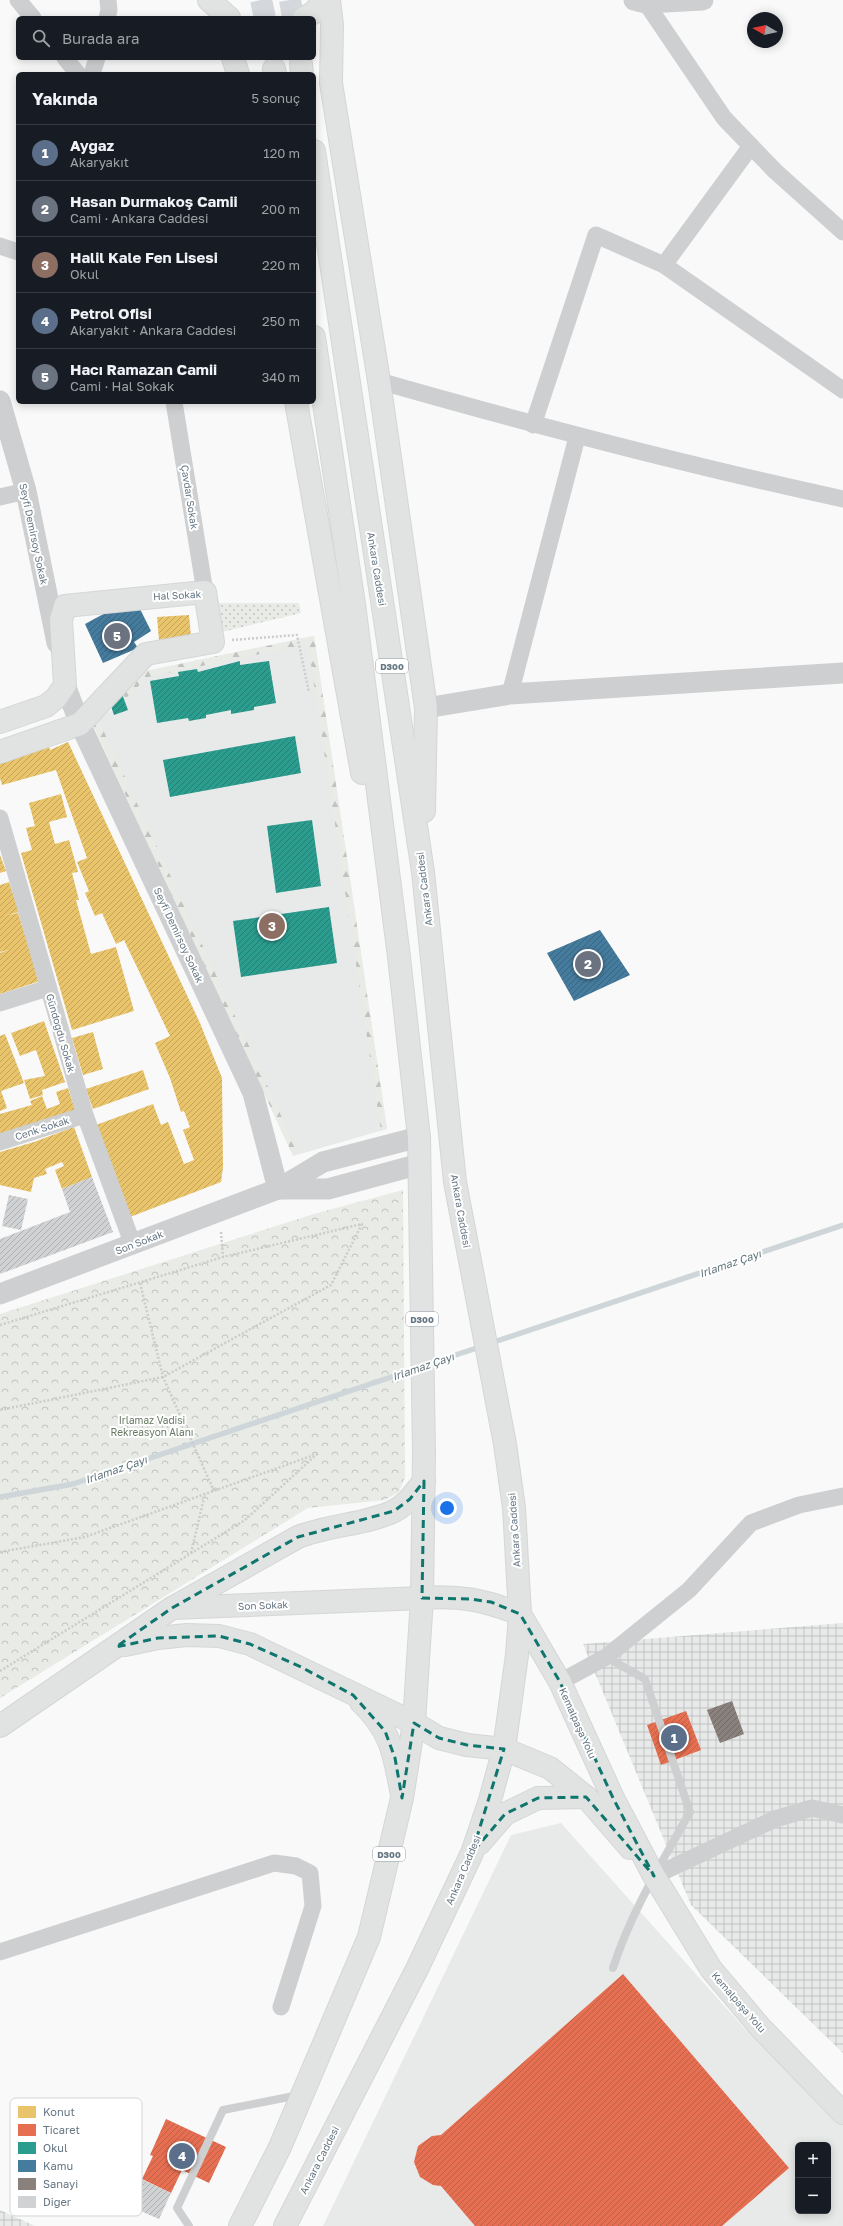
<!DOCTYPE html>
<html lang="tr">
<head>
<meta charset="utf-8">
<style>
  :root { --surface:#171b24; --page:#20242c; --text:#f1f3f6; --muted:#9ea1a6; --line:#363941; --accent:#99a4ac }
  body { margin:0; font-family:"Golos Text",sans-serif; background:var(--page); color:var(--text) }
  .controls { position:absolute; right:12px; bottom:12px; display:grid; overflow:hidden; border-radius:6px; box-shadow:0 2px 10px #0003 }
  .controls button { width:36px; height:36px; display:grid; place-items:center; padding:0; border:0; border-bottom:1px solid var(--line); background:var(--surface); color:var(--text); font:20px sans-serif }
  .compass { position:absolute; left:747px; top:12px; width:36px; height:36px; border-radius:50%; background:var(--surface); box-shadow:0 2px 10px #0003; rotate:279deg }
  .you { position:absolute; left:447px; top:1508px; width:14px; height:14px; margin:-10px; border:3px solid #fff; border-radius:50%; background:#1a73e8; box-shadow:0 0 0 6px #1a73e833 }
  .badge { display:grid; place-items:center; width:26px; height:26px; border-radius:50%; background:var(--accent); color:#fff; font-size:13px; font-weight:700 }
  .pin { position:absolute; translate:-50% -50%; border:2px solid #fff; box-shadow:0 1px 4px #0006 }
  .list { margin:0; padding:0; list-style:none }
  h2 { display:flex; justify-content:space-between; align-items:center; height:52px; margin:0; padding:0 16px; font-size:17px }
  h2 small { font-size:13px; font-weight:400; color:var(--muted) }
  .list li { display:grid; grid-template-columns:26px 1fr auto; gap:12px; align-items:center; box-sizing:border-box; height:56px; padding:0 16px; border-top:1px solid var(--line) }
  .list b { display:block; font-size:15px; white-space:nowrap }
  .list p { margin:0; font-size:13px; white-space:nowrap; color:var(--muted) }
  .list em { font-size:13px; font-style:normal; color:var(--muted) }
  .icon { flex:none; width:22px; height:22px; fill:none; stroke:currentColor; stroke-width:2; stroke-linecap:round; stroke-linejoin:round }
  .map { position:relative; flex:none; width:843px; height:2226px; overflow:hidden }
  .search { position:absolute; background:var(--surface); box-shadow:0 2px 10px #0003; left:16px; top:16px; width:300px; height:44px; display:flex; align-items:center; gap:10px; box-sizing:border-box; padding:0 14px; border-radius:6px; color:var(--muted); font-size:15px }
  .panel { position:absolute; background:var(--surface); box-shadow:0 2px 10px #0003; left:16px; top:72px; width:300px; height:332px; border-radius:6px }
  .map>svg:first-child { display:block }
</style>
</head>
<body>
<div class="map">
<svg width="843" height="2226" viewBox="0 0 843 2226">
  <defs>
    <pattern id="industrial-grid" width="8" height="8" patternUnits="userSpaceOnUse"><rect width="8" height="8" fill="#e8e9e9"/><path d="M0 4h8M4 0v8" fill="none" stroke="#c0c1c2"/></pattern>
    <pattern id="grass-dots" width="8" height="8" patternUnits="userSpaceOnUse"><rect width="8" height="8" fill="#e8ebe6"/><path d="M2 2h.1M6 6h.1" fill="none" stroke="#c0c3c0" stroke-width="1.8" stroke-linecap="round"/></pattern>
    <pattern id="forest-firs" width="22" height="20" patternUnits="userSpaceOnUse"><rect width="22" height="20" fill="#e8ebe6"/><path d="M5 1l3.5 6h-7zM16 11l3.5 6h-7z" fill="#c0c3c0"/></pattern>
    <pattern id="park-crowns" width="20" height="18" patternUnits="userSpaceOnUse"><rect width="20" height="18" fill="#e8ebe6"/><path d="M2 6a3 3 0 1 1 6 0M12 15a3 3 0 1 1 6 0" fill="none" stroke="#c0c3c0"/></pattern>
    <pattern id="homes-hatch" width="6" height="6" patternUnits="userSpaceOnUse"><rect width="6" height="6" fill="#e9c46a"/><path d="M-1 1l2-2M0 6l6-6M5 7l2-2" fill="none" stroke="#c0a45d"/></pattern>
    <pattern id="shops-hatch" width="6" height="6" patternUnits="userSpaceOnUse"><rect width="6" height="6" fill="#e76f51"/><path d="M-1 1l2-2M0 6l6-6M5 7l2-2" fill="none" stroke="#bf6049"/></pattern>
    <pattern id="schools-hatch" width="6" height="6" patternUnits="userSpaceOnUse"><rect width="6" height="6" fill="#2a9d8f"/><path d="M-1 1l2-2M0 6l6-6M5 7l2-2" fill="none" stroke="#277e75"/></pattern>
    <pattern id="public-hatch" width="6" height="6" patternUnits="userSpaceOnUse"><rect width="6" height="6" fill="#457b9d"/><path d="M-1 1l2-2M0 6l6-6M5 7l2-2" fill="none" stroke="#3b6580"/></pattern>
    <pattern id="industry-hatch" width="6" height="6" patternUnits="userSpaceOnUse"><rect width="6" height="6" fill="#8a817c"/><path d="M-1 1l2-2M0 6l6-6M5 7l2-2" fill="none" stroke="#6f6a67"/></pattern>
    <pattern id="building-hatch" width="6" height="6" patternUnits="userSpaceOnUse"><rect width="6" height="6" fill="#d0d2d3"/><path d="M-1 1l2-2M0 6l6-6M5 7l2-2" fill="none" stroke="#acafb1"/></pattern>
  </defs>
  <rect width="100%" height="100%" fill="#f9f9f9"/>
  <!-- built -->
  <g fill="#e8e9e9" fill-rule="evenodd">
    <polygon points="314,636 387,1129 293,1156 92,723 112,710 109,700 122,694 146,671"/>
    <path d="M561,1823L744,2028L843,2121V2226H323L511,1835ZM798,2145H828V2211H798Z"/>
  </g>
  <!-- industrial -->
  <g fill="url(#industrial-grid)">
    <polygon points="843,1623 843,2053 691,1905 583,1644"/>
    <polygon points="0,2210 35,2226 0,2226"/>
  </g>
  <!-- grass -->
  <polygon fill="url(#grass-dots)" points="217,603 299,603 301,613 222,632"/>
  <!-- forest -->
  <g fill="url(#forest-firs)">
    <polygon points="314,636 387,1129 381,1131 308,644 148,677 126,698 122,694 146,671"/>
    <polygon points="98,719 296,1148 291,1151 92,723"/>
  </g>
  <!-- park -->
  <polygon fill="url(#park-crowns)" points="403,1190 405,1477 399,1492 385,1500 308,1508 0,1698 0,1314 314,1214"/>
  <!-- homes -->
  <g fill="url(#homes-hatch)">
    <polygon points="189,615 191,637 159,640 157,617"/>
    <polygon points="68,742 200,1023 222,1078 223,1167 221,1182 130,1217 96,1125 153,1104 161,1125 168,1122 184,1164 194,1160 183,1130 190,1127 184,1111 181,1112 170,1078 155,1043 170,1036 124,940 116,944 102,913 95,916 85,893 89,891 77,862 87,858 56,770 2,785 0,778 0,762 49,747 50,750"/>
    <polygon points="61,794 67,817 49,822 55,844 69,840 78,872 72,873 79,900 76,900 91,954 116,947 134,1011 72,1030 21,853 32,850 26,828 35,826 29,803"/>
    <polygon points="0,855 6,871 0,873"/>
    <polygon points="9,882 19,912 4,916 18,913 40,981 0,994 0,953 8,950 0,952 0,885"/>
    <polygon points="44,1021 65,1082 42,1090 43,1095 30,1099 24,1080 45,1076 36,1050 20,1056 11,1033"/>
    <polygon points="93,1032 103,1069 83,1075 72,1038"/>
    <polygon points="5,1034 24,1083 1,1091 7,1108 0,1111 0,1036"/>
    <polygon points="143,1070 149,1089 93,1109 86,1089"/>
    <polygon points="68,1088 75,1110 0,1138 0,1114 32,1105 30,1101 42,1096 47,1109 60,1104 56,1092"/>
    <polygon points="74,1127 92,1177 62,1189 55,1170 64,1166 62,1162 45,1169 47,1174 34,1178 31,1192 0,1185 0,1152 34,1142"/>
  </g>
  <!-- shops -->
  <g fill="url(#shops-hatch)">
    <polygon points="686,1711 701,1750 661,1765 647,1725"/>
    <polygon points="623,1974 789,2168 722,2226 475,2226 441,2186 433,2185 420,2177 414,2162 418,2146 432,2136 441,2135"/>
    <polygon points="166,2119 226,2147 209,2183 182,2170 171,2193 142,2179 153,2156 150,2155"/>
  </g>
  <!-- schools -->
  <g fill="url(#schools-hatch)">
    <polygon points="240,661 240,665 269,661 276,703 254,707 254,710 231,714 231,710 206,715 206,718 189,721 188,718 157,723 150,681 179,676 178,672 197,669 198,672"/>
    <polygon points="122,694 128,710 114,715 109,700"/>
    <polygon points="295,736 301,773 170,797 163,760"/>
    <polygon points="312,820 321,886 276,893 267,826"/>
    <polygon points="329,907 337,963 241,977 233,921"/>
  </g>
  <!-- public -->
  <g fill="url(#public-hatch)">
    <polygon points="120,605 121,612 138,605 151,631 134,642 138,648 103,663 85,624"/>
    <polygon points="600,930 630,975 574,1001 547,953"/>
  </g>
  <!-- industry -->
  <polygon fill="url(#industry-hatch)" points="732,1701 744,1734 720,1743 707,1710"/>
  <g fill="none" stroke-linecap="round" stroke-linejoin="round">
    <!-- stream -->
    <g stroke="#ced6d9" stroke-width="5.5">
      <polyline points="491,1343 843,1225"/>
      <polyline points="428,1364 483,1346"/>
      <polyline points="0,1497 73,1484 418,1368"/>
    </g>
  </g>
  <!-- building -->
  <g fill="url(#building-hatch)">
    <polygon points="92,1177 113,1232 0,1274 0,1239 70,1212 62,1189"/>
    <polygon points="9,1195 28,1199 21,1230 2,1226"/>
    <polygon points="137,2177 171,2193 159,2219 125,2204"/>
  </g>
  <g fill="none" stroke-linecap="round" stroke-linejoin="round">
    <!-- trunk-tunnel -->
    <g stroke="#d4d8dc" stroke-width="22" stroke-dasharray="22 11" stroke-linecap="butt">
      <polyline points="261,0 265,18"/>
      <polyline points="290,0 293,18"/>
    </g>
    <defs>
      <g id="secondary">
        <polyline points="0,722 46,706 56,698 65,685 61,620 65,606 205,592 213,642 146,654 80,724 0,752"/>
        <path d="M174,1607L298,1537C328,1525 368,1524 394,1511C407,1505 415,1492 424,1481"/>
        <polyline points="520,1614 560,1682 613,1798 654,1876 711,1969 759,2026 843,2113"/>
        <polyline points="125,1645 158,1638 187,1635 219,1636 250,1644 414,1723"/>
        <path d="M361,1702C392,1732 394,1754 402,1795"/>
        <polyline points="0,1726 172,1608 422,1598"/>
        <polyline points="504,1749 550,1768 586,1797 630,1848"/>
      </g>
      <g id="trunk">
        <polyline points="209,0 229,18"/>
        <polyline points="329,0 332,25 331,83 379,381 426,708 424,811"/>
        <polyline points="304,18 313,13 325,0"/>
        <polyline points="233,58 238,74"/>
        <polyline points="301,64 302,74"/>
        <polyline points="274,69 275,74"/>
        <polyline points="296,402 362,773"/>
        <path d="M422,1598C460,1595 484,1600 520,1614"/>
        <polyline points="414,1723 439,1738 467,1745 504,1749"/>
        <polyline points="480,1843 505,1814 538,1798 586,1797"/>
        <polyline points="240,2226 280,2147 369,1937 402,1798 414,1723 422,1598 424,1454 419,1137 399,957 354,604 314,337"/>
        <polyline points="285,2226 417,1969 472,1853 490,1800 504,1749 517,1655 520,1614 514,1508 505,1444 455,1182 423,872 314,151"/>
      </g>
    </defs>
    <!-- secondary casing -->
    <use href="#secondary" stroke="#d5d6d7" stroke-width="24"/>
    <!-- trunk casing -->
    <use href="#trunk" stroke="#d5d6d6" stroke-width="24"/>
    <!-- path -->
    <g stroke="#cbcccd" stroke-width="2.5" stroke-dasharray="2 2" stroke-linecap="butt">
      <polyline points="232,640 297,635 309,692"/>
      <polyline points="221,1232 223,1257"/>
      <polyline points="140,1283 163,1377 214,1491"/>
      <polyline points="0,1325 223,1257 362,1224 331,1285 163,1377 0,1410"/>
      <polyline points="0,1552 85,1537 314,1455"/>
      <polyline points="191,1553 205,1494"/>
      <polyline points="0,1671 245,1520 317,1454"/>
    </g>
    <!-- service -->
    <g stroke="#cecfd0" stroke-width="8">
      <path d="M606,1657L645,1679L690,1812C662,1862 631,1912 613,1968"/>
      <polyline points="189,2226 177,2208 223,2110 299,2095"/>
    </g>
    <!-- minor -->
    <g stroke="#cecfd0" stroke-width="17">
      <polyline points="18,0 33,18"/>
      <polyline points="646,3 724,118 775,171 843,232"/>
      <polyline points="107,18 109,10 108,0"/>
      <polyline points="65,58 78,74"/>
      <polyline points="92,74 97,58"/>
      <polyline points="0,246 18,252"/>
      <polyline points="664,265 751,146"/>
      <path d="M379,381C533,425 686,465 843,499"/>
      <polyline points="174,402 205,592"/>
      <polyline points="533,425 596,235 664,265 843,390"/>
      <polyline points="0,497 26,491"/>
      <polyline points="510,694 577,437"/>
      <polyline points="0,818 85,1115 133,1245"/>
      <polyline points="0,1003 48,988"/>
      <polyline points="0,1142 85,1115"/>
      <polyline points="560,1682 606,1657 689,1590 751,1523 799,1505 843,1496"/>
      <polyline points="654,1876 775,1819 812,1808 843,1815"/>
      <polyline points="0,1952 274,1863 296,1866 310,1873 313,1906 281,2007"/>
    </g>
    <!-- tertiary -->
    <g stroke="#cecfd0" stroke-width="21">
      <polyline points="634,0 646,3 703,0"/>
      <polyline points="0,401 26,491 57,643"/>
      <polyline points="65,685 80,724 253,1093 278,1189"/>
      <polyline points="426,708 510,694 843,673"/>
      <polyline points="278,1189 328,1189 420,1164"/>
      <polyline points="0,1294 278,1189 323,1162 419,1137"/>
    </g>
    <!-- secondary -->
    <use href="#secondary" stroke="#e1e2e2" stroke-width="22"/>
    <!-- trunk -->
    <use href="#trunk" stroke="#e1e2e2" stroke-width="22"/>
  </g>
  <!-- marked area -->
  <path fill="none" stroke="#0f766e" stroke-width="3" stroke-dasharray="8 5" stroke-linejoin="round" d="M424,1481L422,1598L470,1599L491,1602L520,1614L560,1682L613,1798L654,1876L586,1797L538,1798L505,1814L472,1853L504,1749L467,1745L439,1738L414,1723L402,1798L395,1758L385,1731L353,1695L301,1667L250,1644L219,1636L158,1638L116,1647L172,1608L298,1537L394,1511L410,1499Z"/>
  <g text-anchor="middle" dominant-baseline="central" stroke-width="4" stroke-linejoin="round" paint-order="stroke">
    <!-- shield labels -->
    <g fill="#fff" stroke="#939fa8" stroke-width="1">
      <rect x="376" y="659" width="32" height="14" rx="3"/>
      <rect x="406" y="1312" width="32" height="14" rx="3"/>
      <rect x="373" y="1847" width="32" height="14" rx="3"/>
    </g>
    <g font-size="9" font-weight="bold" fill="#657683">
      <text x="392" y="666">D300</text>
      <text x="422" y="1319">D300</text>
      <text x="389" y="1854">D300</text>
    </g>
    <!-- street labels -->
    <g font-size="10" fill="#657683" stroke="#fff">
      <text transform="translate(190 497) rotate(81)">Çavdar Sokak</text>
      <text transform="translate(34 534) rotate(78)">Seyfi Demirsoy Sokak</text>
      <text transform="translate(377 569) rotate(81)">Ankara Caddesi</text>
      <text transform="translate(177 595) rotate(-3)">Hal Sokak</text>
      <text transform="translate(424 889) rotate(-97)">Ankara Caddesi</text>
      <text transform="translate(179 935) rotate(65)">Seyfi Demirsoy Sokak</text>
      <text transform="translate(61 1033) rotate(74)">Gündoğdu Sokak</text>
      <text transform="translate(42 1128) rotate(-18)">Cenk Sokak</text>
      <text transform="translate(461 1211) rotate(80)">Ankara Caddesi</text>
      <text transform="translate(139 1242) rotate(-21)">Son Sokak</text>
      <text transform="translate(514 1530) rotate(-94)">Ankara Caddesi</text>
      <text transform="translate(263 1605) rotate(-2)">Son Sokak</text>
      <text transform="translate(578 1723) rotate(66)">Kemalpaşa Yolu</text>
      <text transform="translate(463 1870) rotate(-67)">Ankara Caddesi</text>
      <text transform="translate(739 2002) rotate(49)">Kemalpaşa Yolu</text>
      <text transform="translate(319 2160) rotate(-63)">Ankara Caddesi</text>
    </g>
    <!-- park labels -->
    <g font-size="10" fill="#687a64" stroke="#fff">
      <text x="152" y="1420">Irlamaz Vadisi<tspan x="152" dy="12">Rekreasyon Alanı</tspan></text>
    </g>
    <!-- water labels -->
    <g font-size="11" font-style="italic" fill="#60757c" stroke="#fff">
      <text transform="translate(730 1263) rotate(-19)">Irlamaz Çayı</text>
      <text transform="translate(423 1366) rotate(-19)">Irlamaz Çayı</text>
      <text transform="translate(116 1469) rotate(-19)">Irlamaz Çayı</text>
    </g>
  </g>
  <!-- legend -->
  <rect x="10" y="2098" width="132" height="118" rx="6" fill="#fff" stroke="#d1d6da" stroke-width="1"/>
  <rect x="18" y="2106" width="18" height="12" fill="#e9c46a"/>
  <rect x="18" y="2124" width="18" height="12" fill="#e76f51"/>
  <rect x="18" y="2142" width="18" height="12" fill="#2a9d8f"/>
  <rect x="18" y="2160" width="18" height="12" fill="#457b9d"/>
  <rect x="18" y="2178" width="18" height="12" fill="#8a817c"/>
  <rect x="18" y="2196" width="18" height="12" fill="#d0d2d3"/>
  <g font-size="11" fill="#657683">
    <text x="43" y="2116">Konut</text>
    <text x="43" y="2134">Ticaret</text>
    <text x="43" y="2152">Okul</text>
    <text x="43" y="2170">Kamu</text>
    <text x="43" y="2188">Sanayi</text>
    <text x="43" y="2206">Diğer</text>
  </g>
</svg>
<div class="controls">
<button>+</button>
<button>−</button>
</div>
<svg class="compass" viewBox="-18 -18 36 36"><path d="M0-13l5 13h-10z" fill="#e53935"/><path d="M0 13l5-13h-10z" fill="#9ea1a6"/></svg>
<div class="you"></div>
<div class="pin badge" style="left:674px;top:1738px;background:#5c6f8a">1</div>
<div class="pin badge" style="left:588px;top:964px;background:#6b7280">2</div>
<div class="pin badge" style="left:272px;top:926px;background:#8d6e63">3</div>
<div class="pin badge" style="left:182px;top:2156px;background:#5c6f8a">4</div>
<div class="pin badge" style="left:117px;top:636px;background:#6b7280">5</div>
<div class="search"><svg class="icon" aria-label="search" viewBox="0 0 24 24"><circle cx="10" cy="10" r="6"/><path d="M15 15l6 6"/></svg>Burada ara</div>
<section class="panel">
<h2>Yakında<small>5 sonuç</small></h2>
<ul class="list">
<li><span class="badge" style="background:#5c6f8a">1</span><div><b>Aygaz</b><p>Akaryakıt</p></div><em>120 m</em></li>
<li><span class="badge" style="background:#6b7280">2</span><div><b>Hasan Durmakoş Camii</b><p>Cami · Ankara Caddesi</p></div><em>200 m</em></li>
<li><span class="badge" style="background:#8d6e63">3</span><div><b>Halil Kale Fen Lisesi</b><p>Okul</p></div><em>220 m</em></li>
<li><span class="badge" style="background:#5c6f8a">4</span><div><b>Petrol Ofisi</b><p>Akaryakıt · Ankara Caddesi</p></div><em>250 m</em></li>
<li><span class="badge" style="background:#6b7280">5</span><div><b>Hacı Ramazan Camii</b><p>Cami · Hal Sokak</p></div><em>340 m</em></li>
</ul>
</section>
</div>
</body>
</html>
